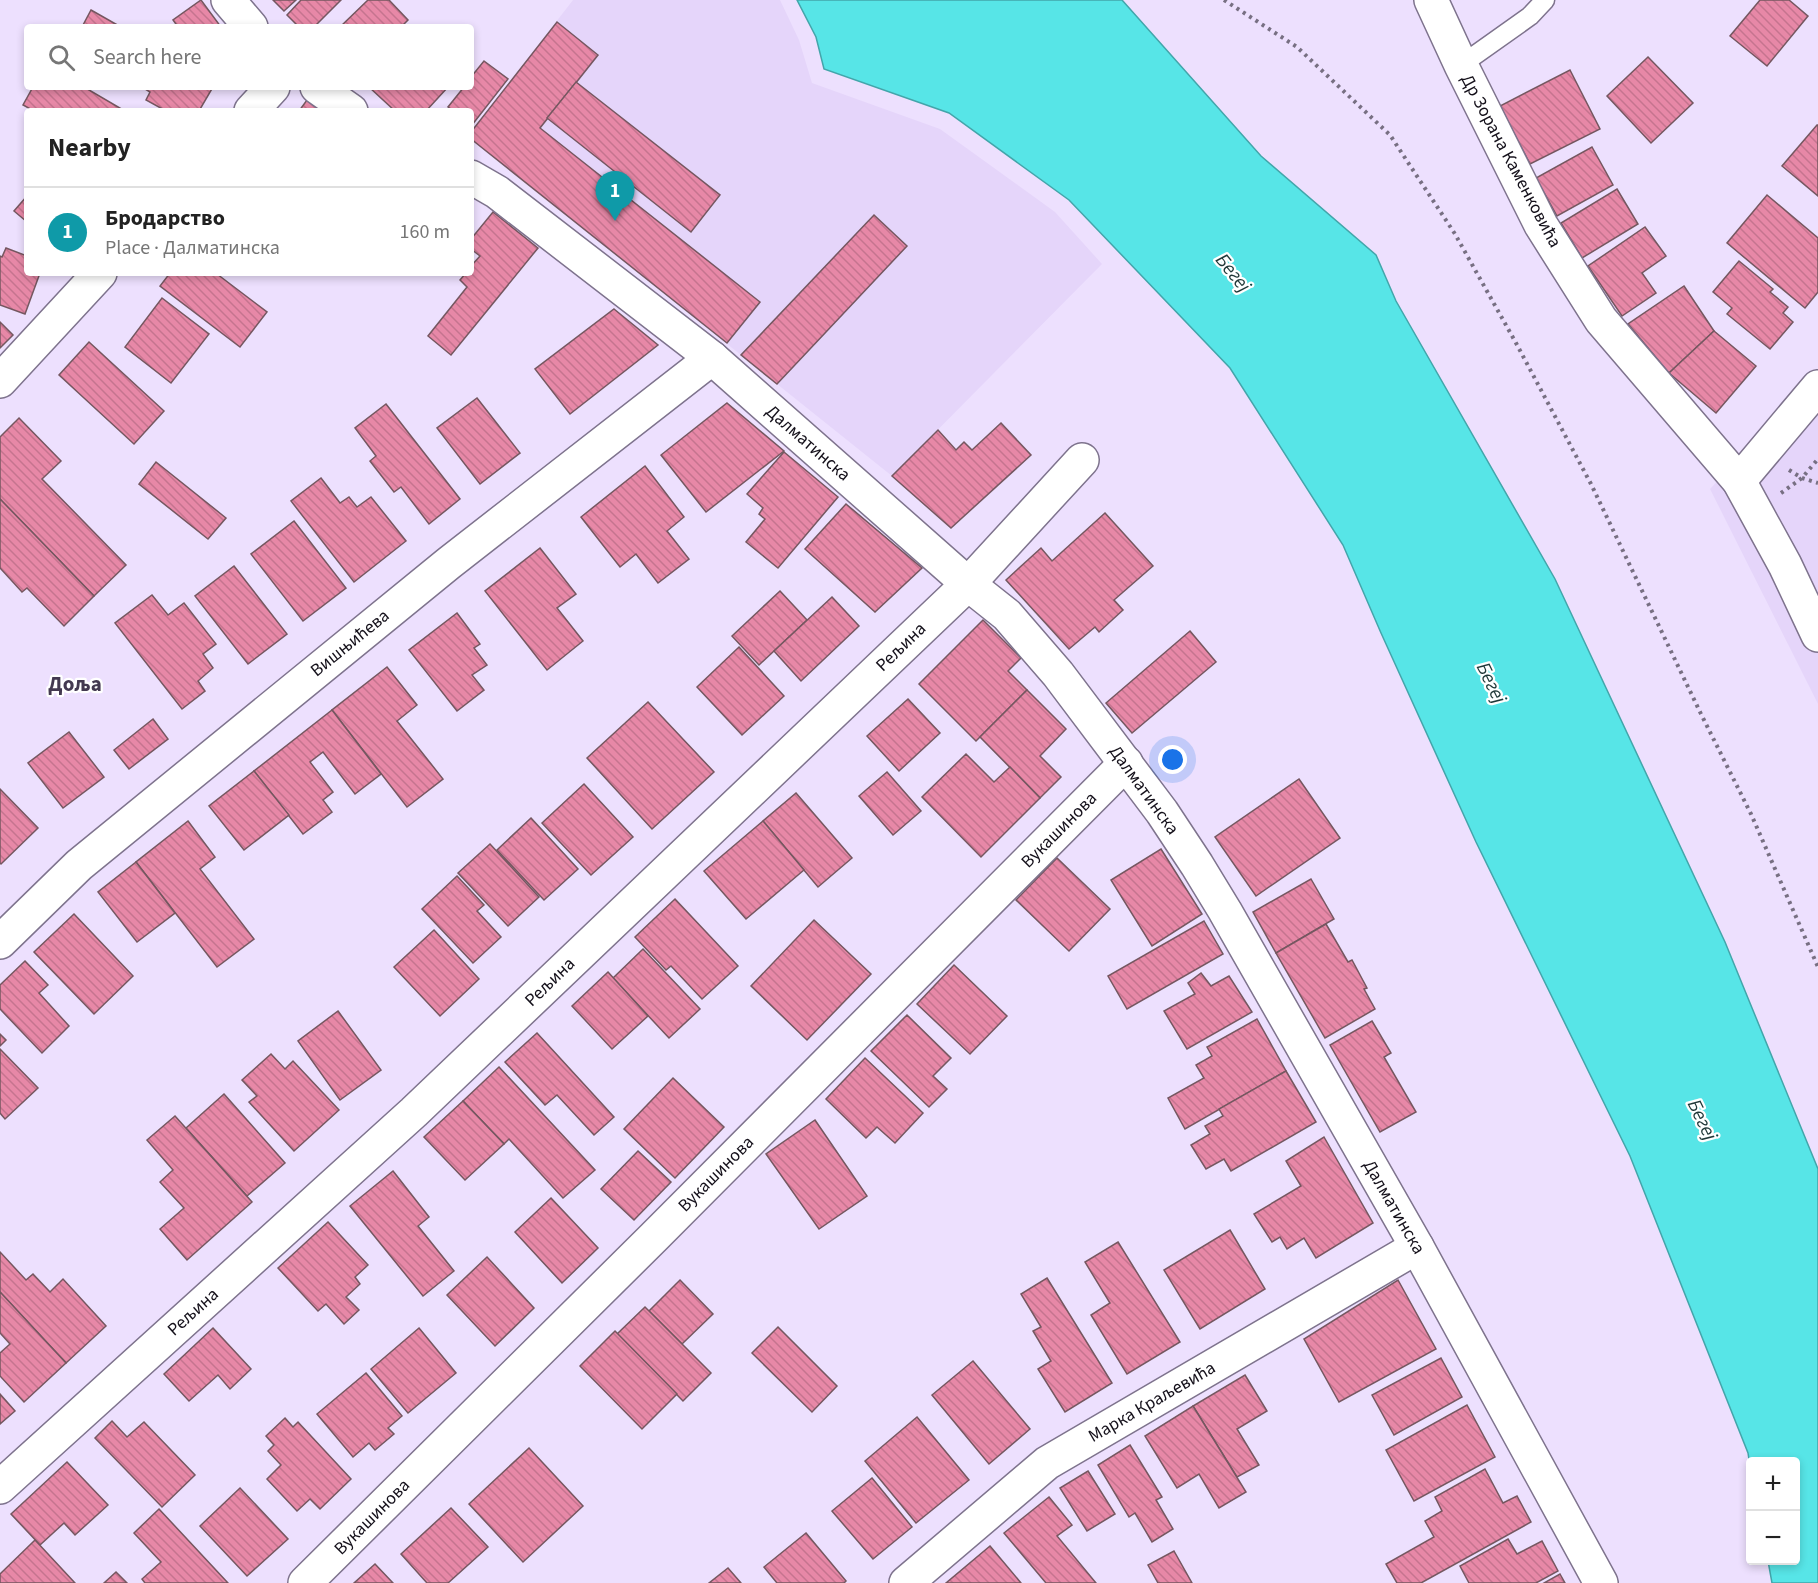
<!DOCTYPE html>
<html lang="en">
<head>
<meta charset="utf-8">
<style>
  :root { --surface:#fff; --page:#f2f2f2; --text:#222; --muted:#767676; --line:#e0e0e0; --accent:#7c3aed }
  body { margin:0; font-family:"Source Sans 3",sans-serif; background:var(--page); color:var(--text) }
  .controls { position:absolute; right:18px; bottom:18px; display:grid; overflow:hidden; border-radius:6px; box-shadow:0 3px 9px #0003 }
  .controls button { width:54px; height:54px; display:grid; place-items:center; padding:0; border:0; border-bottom:2px solid var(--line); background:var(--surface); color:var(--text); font:30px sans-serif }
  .you { position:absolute; left:1173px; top:760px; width:21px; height:21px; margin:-15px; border:4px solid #fff; border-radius:50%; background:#1a73e8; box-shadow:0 0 0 9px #1a73e833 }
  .badge { display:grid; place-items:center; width:39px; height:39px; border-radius:50%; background:var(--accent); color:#fff; font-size:20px; font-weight:700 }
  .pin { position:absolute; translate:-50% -50px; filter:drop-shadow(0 2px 3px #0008) }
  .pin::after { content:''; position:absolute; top:32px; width:21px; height:18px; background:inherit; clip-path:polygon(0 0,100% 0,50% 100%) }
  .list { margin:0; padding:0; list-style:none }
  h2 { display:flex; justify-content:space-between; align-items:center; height:78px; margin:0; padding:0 24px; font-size:26px }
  h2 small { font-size:20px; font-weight:400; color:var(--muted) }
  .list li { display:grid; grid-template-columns:39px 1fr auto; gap:18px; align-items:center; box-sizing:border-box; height:90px; padding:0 24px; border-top:2px solid var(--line) }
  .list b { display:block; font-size:22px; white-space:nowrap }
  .list p { margin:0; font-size:20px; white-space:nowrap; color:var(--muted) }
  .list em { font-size:20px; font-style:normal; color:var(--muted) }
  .icon { flex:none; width:33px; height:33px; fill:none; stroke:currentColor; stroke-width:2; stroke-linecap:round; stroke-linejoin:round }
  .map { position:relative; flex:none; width:1818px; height:1583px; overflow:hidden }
  .search { position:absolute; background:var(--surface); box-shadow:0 3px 9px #0003; left:24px; top:24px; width:450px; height:66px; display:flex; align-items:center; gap:15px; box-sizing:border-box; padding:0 21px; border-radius:6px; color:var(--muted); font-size:22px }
  .panel { position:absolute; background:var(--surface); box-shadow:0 3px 9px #0003; left:24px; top:108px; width:450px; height:168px; border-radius:6px }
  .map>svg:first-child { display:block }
</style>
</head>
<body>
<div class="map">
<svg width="1818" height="1583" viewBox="0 0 1818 1583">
  <defs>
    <pattern id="building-back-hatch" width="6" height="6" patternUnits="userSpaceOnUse" patternTransform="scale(1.5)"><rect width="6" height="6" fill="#e788a7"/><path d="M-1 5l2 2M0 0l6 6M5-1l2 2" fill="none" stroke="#c5748f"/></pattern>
  </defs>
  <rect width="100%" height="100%" fill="#ede0fe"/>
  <!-- built -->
  <g fill="#e5d5fa">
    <polygon points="573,0 780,0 799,40 812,83 940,129 1055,212 1102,264 892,476 471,139 471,132"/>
    <polygon points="1818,373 1818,704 1710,489"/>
  </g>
  <!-- water -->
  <polygon fill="#57e5e7" stroke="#43a5aa" stroke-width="1.5" points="797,0 1122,0 1261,156 1376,255 1396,301 1555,579 1725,942 1818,1169 1818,1583 1772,1583 1768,1561 1796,1560 1796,1462 1750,1462 1750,1466 1748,1453 1630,1156 1476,842 1381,633 1343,545 1230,368 1069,200 949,113 824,69 816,37"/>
  <!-- building -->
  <g fill="url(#building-back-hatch)" stroke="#755760" stroke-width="1.5">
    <polygon points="201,0 221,27 178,27 173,20"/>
    <polygon points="273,0 296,0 284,11"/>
    <polygon points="301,0 341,0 314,27 299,27 287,15"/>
    <polygon points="368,0 389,0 408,20 401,27 340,27"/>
    <polygon points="1760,0 1789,0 1808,16 1767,66 1730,36"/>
    <polygon points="91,10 121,27 82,27"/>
    <polygon points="557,22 598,55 540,128 760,302 727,343 471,139 471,132"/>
    <polygon points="1648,57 1693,103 1651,143 1607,96"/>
    <polygon points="484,61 508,79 472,125 471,111 453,111 448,107 464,87 471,87 471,77"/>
    <polygon points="1570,70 1600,129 1530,164 1500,106"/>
    <polygon points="576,82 720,195 691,232 547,118"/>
    <polygon points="33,87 84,87 125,111 34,111 23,105"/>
    <polygon points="142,87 213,87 199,111 166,111 146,100 150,92"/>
    <polygon points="369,87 448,87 426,111 395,111"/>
    <polygon points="307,100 323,111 299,111"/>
    <polygon points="1817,125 1818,125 1818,196 1782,166"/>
    <polygon points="1592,147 1613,185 1557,216 1536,178"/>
    <polygon points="1617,189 1638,224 1582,258 1561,223"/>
    <polygon points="1767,195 1818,238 1818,292 1805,308 1727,243"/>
    <polygon points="27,196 27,222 14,211"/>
    <polygon points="493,212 538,248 451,355 428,336 467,287 460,280 466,273 471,273 471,266 480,256 471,249 471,239"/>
    <polygon points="874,215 907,246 777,384 741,355"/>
    <polygon points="1645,227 1666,256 1642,273 1656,293 1622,316 1588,266"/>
    <polygon points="6,248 27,256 27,273 40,273 25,314 0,305 0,256 2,257"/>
    <polygon points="1739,261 1773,289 1770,292 1788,307 1783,313 1793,322 1770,349 1727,314 1732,308 1713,292"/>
    <polygon points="170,273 218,273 217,274 267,312 240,347 160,286"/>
    <polygon points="1684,286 1714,331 1669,373 1628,324"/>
    <polygon points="162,298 209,334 171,383 125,347"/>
    <polygon points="614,309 658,345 570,414 535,369"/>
    <polygon points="0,322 13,335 0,348"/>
    <polygon points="1714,331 1756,366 1716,413 1669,373"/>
    <polygon points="89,342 164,411 134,444 59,375"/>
    <polygon points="477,398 520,453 480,484 437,428"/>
    <polygon points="727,403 784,451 706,512 661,455"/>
    <polygon points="386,404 460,499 429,524 401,487 394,492 370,461 376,456 355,428"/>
    <polygon points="19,418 61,461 42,479 126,565 94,596 0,499 0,437"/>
    <polygon points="1001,423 1031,455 951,528 892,476 938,430 956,450 964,442 972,450"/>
    <polygon points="784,452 838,497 778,568 746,542 765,519 759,514 763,508 747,494"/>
    <polygon points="156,462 226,518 208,539 139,484"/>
    <polygon points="645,466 684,517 667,531 689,559 658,583 636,554 620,567 581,517"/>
    <polygon points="321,478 340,503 349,497 357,507 371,497 406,541 354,582 291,501"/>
    <polygon points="0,499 94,596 64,626 27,588 22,592 0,568"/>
    <polygon points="846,504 922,568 875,612 805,549"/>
    <polygon points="1105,513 1153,566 1114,600 1123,610 1099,632 1095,627 1069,649 1006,580 1041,548 1052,561"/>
    <polygon points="294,521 346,588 303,621 251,554"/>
    <polygon points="540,548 576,594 557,608 583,641 547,670 485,591"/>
    <polygon points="234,566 287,634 248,664 195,596"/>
    <polygon points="780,591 807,620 759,665 732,636"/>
    <polygon points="152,595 168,615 184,603 216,644 203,654 213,668 198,681 205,691 182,709 115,623"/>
    <polygon points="832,597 859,626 801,681 774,651"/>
    <polygon points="457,613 480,644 474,648 487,665 472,675 484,690 457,711 409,650"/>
    <polygon points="983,620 1021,658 1008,671 1027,690 976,741 919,684"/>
    <polygon points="1190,631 1216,662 1132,733 1106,703"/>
    <polygon points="739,647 784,696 742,735 697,687"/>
    <polygon points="387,667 417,705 397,721 443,779 407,807 332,710"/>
    <polygon points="1027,690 1066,729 1040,756 1061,777 1040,798 980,737"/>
    <polygon points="908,699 940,733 899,771 867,736"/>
    <polygon points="648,702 714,772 652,829 587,758"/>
    <polygon points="332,710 381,774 355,794 323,752 310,762 333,792 323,800 332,812 303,834 254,771"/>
    <polygon points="153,719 168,739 129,769 114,750"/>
    <polygon points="69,732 104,777 63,808 28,763"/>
    <polygon points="966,754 994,782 1010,767 1040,798 981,857 922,797"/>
    <polygon points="254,771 289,815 244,850 209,806"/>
    <polygon points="887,772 921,811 893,835 859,796"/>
    <polygon points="1299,779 1340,838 1256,896 1215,837"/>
    <polygon points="584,784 633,837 591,875 542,823"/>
    <polygon points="0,789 38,828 1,864 0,863"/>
    <polygon points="796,793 852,858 818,887 763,821"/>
    <polygon points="531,818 578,869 544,900 497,850"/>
    <polygon points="188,821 215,857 200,869 254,939 217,967 136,862"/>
    <polygon points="763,821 804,870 746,919 704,871"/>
    <polygon points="490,844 539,897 508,926 458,873"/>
    <polygon points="1161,849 1202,914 1152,946 1111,880"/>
    <polygon points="1057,858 1110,909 1069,951 1016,900"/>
    <polygon points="136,862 175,913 137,942 98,892"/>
    <polygon points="457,876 484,905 477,911 501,937 473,963 422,909"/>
    <polygon points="1311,879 1334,919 1276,953 1253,912"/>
    <polygon points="675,899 738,966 702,999 671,966 666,970 635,937"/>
    <polygon points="74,914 133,976 94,1014 34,952"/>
    <polygon points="814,920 871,974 807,1040 751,986"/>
    <polygon points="1204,921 1223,954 1127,1009 1108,976"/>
    <polygon points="1326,924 1348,962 1352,960 1367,988 1364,989 1375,1009 1325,1038 1276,953"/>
    <polygon points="434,930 479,979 440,1016 394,967"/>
    <polygon points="643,949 700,1009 669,1038 613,978"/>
    <polygon points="25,961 48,985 39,993 69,1026 42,1053 0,1009 0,985"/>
    <polygon points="954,965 1007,1016 970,1054 917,1004"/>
    <polygon points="608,972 648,1016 612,1049 572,1006"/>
    <polygon points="1201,973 1211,986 1229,976 1252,1012 1187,1049 1164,1011 1195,994 1188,983"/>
    <polygon points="338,1011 381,1070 340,1100 298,1041"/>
    <polygon points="907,1015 951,1058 933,1076 947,1089 929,1107 871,1051"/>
    <polygon points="1257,1019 1286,1071 1185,1129 1168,1098 1204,1078 1196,1065 1212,1056 1207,1047"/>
    <polygon points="1372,1021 1391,1053 1384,1057 1416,1112 1380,1132 1330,1045"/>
    <polygon points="537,1033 614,1117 594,1135 557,1095 545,1105 505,1062"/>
    <polygon points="0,1034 6,1040 0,1046"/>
    <polygon points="0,1049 38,1088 5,1119 0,1113"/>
    <polygon points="271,1054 285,1069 293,1061 339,1110 294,1151 249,1102 257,1096 242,1080"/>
    <polygon points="865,1058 923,1113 895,1143 877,1127 866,1138 826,1099"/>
    <polygon points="499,1067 595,1170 563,1198 509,1139 504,1144 463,1101"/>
    <polygon points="1286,1071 1316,1122 1231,1171 1224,1159 1206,1169 1191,1145 1210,1134 1205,1126 1223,1116 1219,1109"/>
    <polygon points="673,1078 724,1127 675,1178 624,1129"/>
    <polygon points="224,1094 285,1163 247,1196 186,1128"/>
    <polygon points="463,1101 504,1144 465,1180 424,1137"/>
    <polygon points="175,1116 252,1202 187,1260 160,1229 184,1208 160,1182 173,1170 147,1140"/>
    <polygon points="815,1120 867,1196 819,1229 766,1154"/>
    <polygon points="1324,1137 1373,1223 1316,1258 1304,1238 1287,1249 1280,1237 1272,1242 1254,1214 1301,1186 1286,1161"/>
    <polygon points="638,1151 671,1182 634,1220 601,1189"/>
    <polygon points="393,1171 429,1217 418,1226 454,1271 423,1296 350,1206"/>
    <polygon points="551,1198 598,1248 562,1283 515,1232"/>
    <polygon points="328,1222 368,1265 355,1277 360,1284 346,1297 359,1310 344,1324 326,1304 318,1311 278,1268"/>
    <polygon points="1230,1230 1265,1289 1200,1329 1164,1270"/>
    <polygon points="1118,1242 1180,1342 1127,1374 1091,1315 1110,1303 1085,1262"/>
    <polygon points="0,1252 26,1280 33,1274 50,1292 63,1279 106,1326 66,1363 0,1292"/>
    <polygon points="487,1257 534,1308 495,1346 447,1295"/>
    <polygon points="1047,1278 1112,1383 1065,1412 1038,1369 1051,1361 1033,1331 1041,1327 1021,1294"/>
    <polygon points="680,1280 713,1314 682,1344 649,1311"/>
    <polygon points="1398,1280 1436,1349 1339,1402 1304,1339"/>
    <polygon points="0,1292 66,1363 24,1402 0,1376 0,1353 10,1344 0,1333"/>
    <polygon points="645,1307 711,1373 683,1401 617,1334"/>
    <polygon points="778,1327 837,1386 812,1412 752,1353"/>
    <polygon points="213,1328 251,1369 230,1389 218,1375 189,1401 164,1374"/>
    <polygon points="419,1328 456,1373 408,1413 371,1369"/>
    <polygon points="615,1331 677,1394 642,1429 580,1366"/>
    <polygon points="1441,1358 1462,1397 1394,1435 1372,1395"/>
    <polygon points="973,1361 1030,1429 989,1464 932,1395"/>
    <polygon points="366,1373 402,1416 388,1428 394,1434 375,1450 369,1443 353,1457 317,1414"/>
    <polygon points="1245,1375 1267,1411 1237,1429 1259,1465 1237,1477 1193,1406"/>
    <polygon points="0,1394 15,1411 0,1424"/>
    <polygon points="1467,1405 1495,1457 1414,1501 1386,1450"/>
    <polygon points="1193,1406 1246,1492 1219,1508 1199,1474 1177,1488 1145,1436"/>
    <polygon points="917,1417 969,1480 916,1523 865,1461"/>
    <polygon points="285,1418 293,1427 298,1422 351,1479 320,1509 310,1499 297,1511 267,1479 281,1465 268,1451 274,1445 266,1436"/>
    <polygon points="112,1421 127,1437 144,1422 195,1475 162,1507 95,1438"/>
    <polygon points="1130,1445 1162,1497 1156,1500 1173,1529 1152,1542 1135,1513 1129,1517 1098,1465"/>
    <polygon points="529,1448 583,1506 523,1562 469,1504"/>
    <polygon points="67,1462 108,1505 75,1535 64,1523 40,1545 11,1514"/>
    <polygon points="1485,1469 1503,1503 1517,1496 1531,1522 1421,1583 1397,1583 1386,1564 1434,1537 1425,1521 1442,1511 1435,1497"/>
    <polygon points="1088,1471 1115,1514 1087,1531 1060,1488"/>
    <polygon points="872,1478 912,1527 873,1559 832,1511"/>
    <polygon points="240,1488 288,1539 247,1576 200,1526"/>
    <polygon points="1049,1497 1072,1525 1057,1536 1096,1583 1046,1583 1004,1533"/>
    <polygon points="451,1508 488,1547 448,1583 427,1583 401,1554"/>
    <polygon points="159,1509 228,1583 145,1583 142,1579 161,1562 134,1533"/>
    <polygon points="806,1533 846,1581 844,1583 777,1583 764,1567"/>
    <polygon points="1508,1539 1517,1554 1542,1541 1558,1571 1536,1583 1469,1583 1460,1566"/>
    <polygon points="35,1540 75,1583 0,1583 0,1574"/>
    <polygon points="990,1546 1021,1583 946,1583"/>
    <polygon points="1174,1551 1192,1583 1158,1583 1148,1565"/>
    <polygon points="375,1564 393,1583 354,1583"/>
    <polygon points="728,1568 741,1583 709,1583"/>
    <polygon points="116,1572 127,1583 104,1583"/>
    <polygon points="1560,1574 1565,1583 1544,1583"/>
  </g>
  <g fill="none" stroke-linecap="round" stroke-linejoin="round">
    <defs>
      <polyline id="service" points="1461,65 1530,16 1545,0"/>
      <g id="minor">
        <polyline points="228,0 251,27"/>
        <polyline points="1431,0 1461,65 1541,225 1601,320 1739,481 1785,565 1818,635"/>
        <polyline points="317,87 351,111"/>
        <polyline points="251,111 273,87"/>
        <polyline points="471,177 497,192 712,358 968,584 1007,615 1058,674 1162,812 1197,865 1225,911 1417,1247 1601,1583"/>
        <polyline points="0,381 100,273"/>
        <polyline points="1739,481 1818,387"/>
        <polyline points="0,942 79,865 449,563 712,358"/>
        <polyline points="0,1487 414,1112 968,584 1082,460"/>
        <polyline points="305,1583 654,1237 1126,763"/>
        <polyline points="906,1583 1047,1463 1417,1247"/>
      </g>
    </defs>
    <!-- service casing -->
    <use href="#service" stroke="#7e738d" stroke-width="21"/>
    <!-- minor casing -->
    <use href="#minor" stroke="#7e738d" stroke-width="36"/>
    <!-- path -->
    <g stroke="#776f82" stroke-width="4" stroke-dasharray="3 4.5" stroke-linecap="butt">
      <polyline points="1224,0 1297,47 1390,135 1455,234 1516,343 1591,484 1701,714 1751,814 1818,967"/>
      <polyline points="1789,470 1802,478 1818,483"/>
      <polyline points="1781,493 1802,478 1818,459"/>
    </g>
    <!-- service -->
    <use href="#service" stroke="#fff" stroke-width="18"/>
    <!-- minor -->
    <use href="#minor" stroke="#fff" stroke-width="33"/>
  </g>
  <g text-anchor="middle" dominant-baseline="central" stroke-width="4.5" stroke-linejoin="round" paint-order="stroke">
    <!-- street labels -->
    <g font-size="18" fill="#14101a" stroke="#fff">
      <text transform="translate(1511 161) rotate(62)">Др Зорана Каменковића</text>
      <text transform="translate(808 443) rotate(41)">Далматинска</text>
      <text transform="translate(350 643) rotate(-39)">Вишњићева</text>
      <text transform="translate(901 647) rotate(-44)">Рељина</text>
      <text transform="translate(1144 790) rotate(54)">Далматинска</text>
      <text transform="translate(1059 830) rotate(-45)">Вукашинова</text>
      <text transform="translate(550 982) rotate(-44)">Рељина</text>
      <text transform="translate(716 1174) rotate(-45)">Вукашинова</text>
      <text transform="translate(1394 1207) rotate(60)">Далматинска</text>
      <text transform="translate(193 1312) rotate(-42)">Рељина</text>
      <text transform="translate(1152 1402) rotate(-30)">Марка Краљевића</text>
      <text transform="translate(372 1517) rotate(-45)">Вукашинова</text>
    </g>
    <!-- water labels -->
    <g font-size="20" font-style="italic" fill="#1f3737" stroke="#fff">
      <text transform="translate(1233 273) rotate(51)">Бегеј</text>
      <text transform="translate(1491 683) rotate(64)">Бегеј</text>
      <text transform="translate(1702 1120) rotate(64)">Бегеј</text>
    </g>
    <!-- quarter labels -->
    <g font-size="21" font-weight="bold" fill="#433950" stroke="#fff">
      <text x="75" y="684">Доља</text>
    </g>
  </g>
</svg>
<div class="controls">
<button>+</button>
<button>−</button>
</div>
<div class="you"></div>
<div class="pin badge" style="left:615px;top:221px;background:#0f9aa8">1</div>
<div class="search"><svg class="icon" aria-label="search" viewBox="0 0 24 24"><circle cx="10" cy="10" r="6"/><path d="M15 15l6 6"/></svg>Search here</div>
<section class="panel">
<h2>Nearby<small></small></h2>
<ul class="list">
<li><span class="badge" style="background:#0f9aa8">1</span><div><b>Бродарство</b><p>Place · Далматинска</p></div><em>160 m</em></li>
</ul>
</section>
</div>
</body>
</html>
